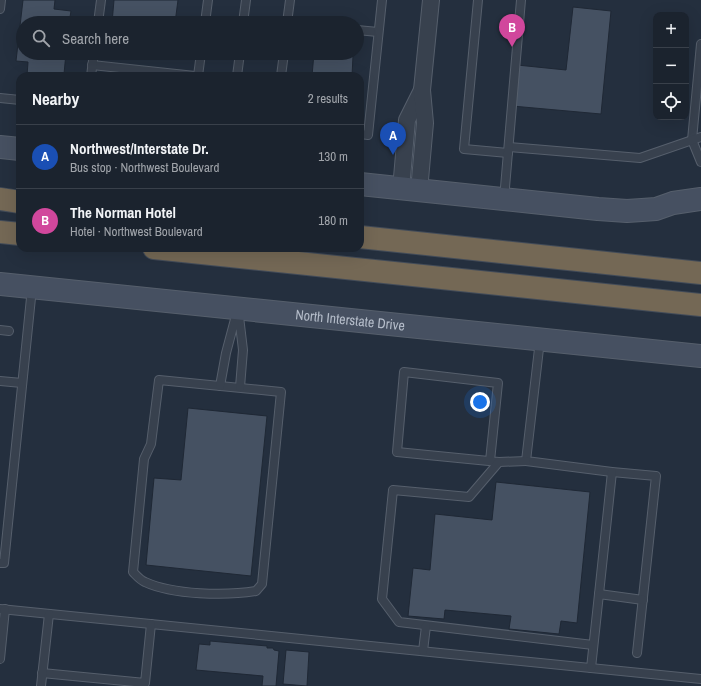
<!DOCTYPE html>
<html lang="en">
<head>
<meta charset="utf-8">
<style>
  :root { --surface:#1b232e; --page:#242b36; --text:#f1f3f6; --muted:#a0a4aa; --line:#39404a; --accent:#8ab4f8 }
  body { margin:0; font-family:"Archivo Narrow",sans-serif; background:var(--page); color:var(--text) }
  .controls { position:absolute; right:12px; top:12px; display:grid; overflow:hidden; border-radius:8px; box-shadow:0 4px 16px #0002 }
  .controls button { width:36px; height:36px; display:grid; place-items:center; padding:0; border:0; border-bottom:1px solid var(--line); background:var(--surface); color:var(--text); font:20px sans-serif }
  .you { position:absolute; left:480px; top:402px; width:14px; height:14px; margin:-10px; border:3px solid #fff; border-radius:50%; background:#1a73e8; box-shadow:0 0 0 6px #1a73e833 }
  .badge { display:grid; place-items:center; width:26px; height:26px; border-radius:50%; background:var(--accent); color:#fff; font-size:13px; font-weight:700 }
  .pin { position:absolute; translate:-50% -33px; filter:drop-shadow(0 1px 2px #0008) }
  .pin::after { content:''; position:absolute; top:21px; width:14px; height:12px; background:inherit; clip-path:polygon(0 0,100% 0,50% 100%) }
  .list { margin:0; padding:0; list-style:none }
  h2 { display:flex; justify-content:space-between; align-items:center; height:52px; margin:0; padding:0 16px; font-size:17px }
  h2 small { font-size:13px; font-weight:400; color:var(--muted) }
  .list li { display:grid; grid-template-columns:26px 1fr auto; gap:12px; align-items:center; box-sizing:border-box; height:64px; padding:0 16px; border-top:1px solid var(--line) }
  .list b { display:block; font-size:15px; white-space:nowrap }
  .list p { margin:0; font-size:13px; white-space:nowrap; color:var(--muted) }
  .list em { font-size:13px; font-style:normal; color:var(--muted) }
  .icon { flex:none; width:22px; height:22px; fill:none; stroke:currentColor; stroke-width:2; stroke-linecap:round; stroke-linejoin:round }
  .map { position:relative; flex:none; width:701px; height:686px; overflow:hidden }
  .search { position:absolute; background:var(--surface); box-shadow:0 4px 16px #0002; left:16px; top:16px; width:348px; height:44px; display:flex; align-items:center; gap:10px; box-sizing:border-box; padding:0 14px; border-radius:22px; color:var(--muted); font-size:15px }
  .panel { position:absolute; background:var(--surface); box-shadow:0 4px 16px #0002; left:16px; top:72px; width:348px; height:180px; border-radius:12px }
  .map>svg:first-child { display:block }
</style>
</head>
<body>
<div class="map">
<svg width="701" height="686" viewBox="0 0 701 686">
  <rect width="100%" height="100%" fill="#242f3e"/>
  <!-- building -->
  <g fill="#455162" stroke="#1f2835">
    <polygon points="23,0 55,0 54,9 71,11 69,23 23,23 23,53 66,53 64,74 55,73 55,76 27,76 28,62 16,61"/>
    <polygon points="114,0 178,0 175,23 112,23"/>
    <polygon points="573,7 611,11 601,114 512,106 517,65 566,70"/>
    <polygon points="314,53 353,56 352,76 312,76"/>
    <polygon points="188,408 267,416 251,576 146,565 154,478 181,480"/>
    <polygon points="496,482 590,492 577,623 561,621 559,634 509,629 511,616 445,610 444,619 408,616 413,568 430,570 435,514 492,520"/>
    <polygon points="210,641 267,646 267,648 273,648 274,650 279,651 276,686 262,686 263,676 196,670 199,644 210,645"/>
    <polygon points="286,650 309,652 307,686 283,684"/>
  </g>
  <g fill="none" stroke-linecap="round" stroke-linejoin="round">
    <defs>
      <g id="service">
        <polyline points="478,0 464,149 508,153"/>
        <polyline points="0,9 1,0"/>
        <polyline points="98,23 101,0"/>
        <polyline points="205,23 208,0"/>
        <polyline points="243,23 246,0"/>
        <polyline points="287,23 290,0"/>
        <polyline points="357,30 378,32"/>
        <polyline points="701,44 692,140 701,162"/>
        <polyline points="92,65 195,76"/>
        <polyline points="91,76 94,53"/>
        <polyline points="198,76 201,53"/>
        <polyline points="237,76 240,53"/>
        <polyline points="281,76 284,53"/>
        <polyline points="0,98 20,100"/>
        <polyline points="360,134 368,135 382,0"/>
        <polyline points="509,147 640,158 701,137"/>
        <polyline points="504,199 521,0"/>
        <polyline points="0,330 9,331"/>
        <polyline points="540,340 526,461 612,472 656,476 637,653"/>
        <path d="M159,380L281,392L262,584L256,591C226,596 173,595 145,582C140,580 137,576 133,572L144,459L151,444Z"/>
        <polyline points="0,381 22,383"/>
        <polyline points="220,386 226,353 238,308 243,350 240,387"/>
        <polyline points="490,461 498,383 404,372 397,452 499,462"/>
        <polyline points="526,461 499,462 469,497 393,490 382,599 399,622 593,645"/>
        <polyline points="0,563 4,563 32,288"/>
        <polyline points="599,594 612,472"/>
        <polyline points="0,609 701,679"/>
        <polyline points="423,651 426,626"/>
        <polyline points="0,659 5,609"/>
        <polyline points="591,668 599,594 643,600"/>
        <polyline points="42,673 145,683 151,624"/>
        <polyline points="41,686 49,614"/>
      </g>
      <g id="minor">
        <polyline points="401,189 407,120 422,90"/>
        <polyline points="419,191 425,123 422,90 431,0"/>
      </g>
      <g id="secondary">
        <polyline points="0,147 20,149"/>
        <polyline points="360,184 598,209 627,211 642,210 656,209 673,203 701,199"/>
        <path id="s1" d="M0,284L701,356"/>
      </g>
      <g id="motorway">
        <polyline points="0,199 20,202"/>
        <polyline points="0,232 20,234"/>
        <polyline points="360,237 701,273"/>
        <polyline points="154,248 701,305"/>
      </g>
    </defs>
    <!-- service casing -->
    <use href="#service" stroke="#565f6c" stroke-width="10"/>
    <!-- minor casing -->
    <use href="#minor" stroke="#565f6c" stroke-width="18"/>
    <!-- secondary casing -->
    <use href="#secondary" stroke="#565f6c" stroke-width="24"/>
    <!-- motorway casing -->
    <use href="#motorway" stroke="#434c59" stroke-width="24"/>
    <!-- service -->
    <use href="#service" stroke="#38414e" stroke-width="8"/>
    <!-- minor -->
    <use href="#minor" stroke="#38414e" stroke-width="16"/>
    <!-- secondary -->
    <use href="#secondary" stroke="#465061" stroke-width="22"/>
    <!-- motorway -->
    <use href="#motorway" stroke="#746855" stroke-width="22"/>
  </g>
  <g text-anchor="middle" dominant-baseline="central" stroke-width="3" stroke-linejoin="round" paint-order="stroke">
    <!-- street labels -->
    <g font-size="14" fill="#b4bcc9" stroke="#1d2633">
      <text stroke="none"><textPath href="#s1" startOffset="352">North Interstate Drive</textPath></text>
    </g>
  </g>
</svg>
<div class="controls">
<button>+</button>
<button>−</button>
<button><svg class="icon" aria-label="locate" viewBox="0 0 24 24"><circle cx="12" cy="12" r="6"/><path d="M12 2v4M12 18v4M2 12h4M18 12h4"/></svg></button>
</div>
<div class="you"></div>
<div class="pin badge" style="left:393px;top:155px;background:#1a4fb4">A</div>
<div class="pin badge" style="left:512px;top:47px;background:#d1479c">B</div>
<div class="search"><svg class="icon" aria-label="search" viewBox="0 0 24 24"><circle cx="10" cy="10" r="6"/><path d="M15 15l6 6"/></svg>Search here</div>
<section class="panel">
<h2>Nearby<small>2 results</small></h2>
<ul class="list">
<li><span class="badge" style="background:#1a4fb4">A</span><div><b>Northwest/Interstate Dr.</b><p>Bus stop · Northwest Boulevard</p></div><em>130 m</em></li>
<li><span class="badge" style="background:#d1479c">B</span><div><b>The Norman Hotel</b><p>Hotel · Northwest Boulevard</p></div><em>180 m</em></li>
</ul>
</section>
</div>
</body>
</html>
